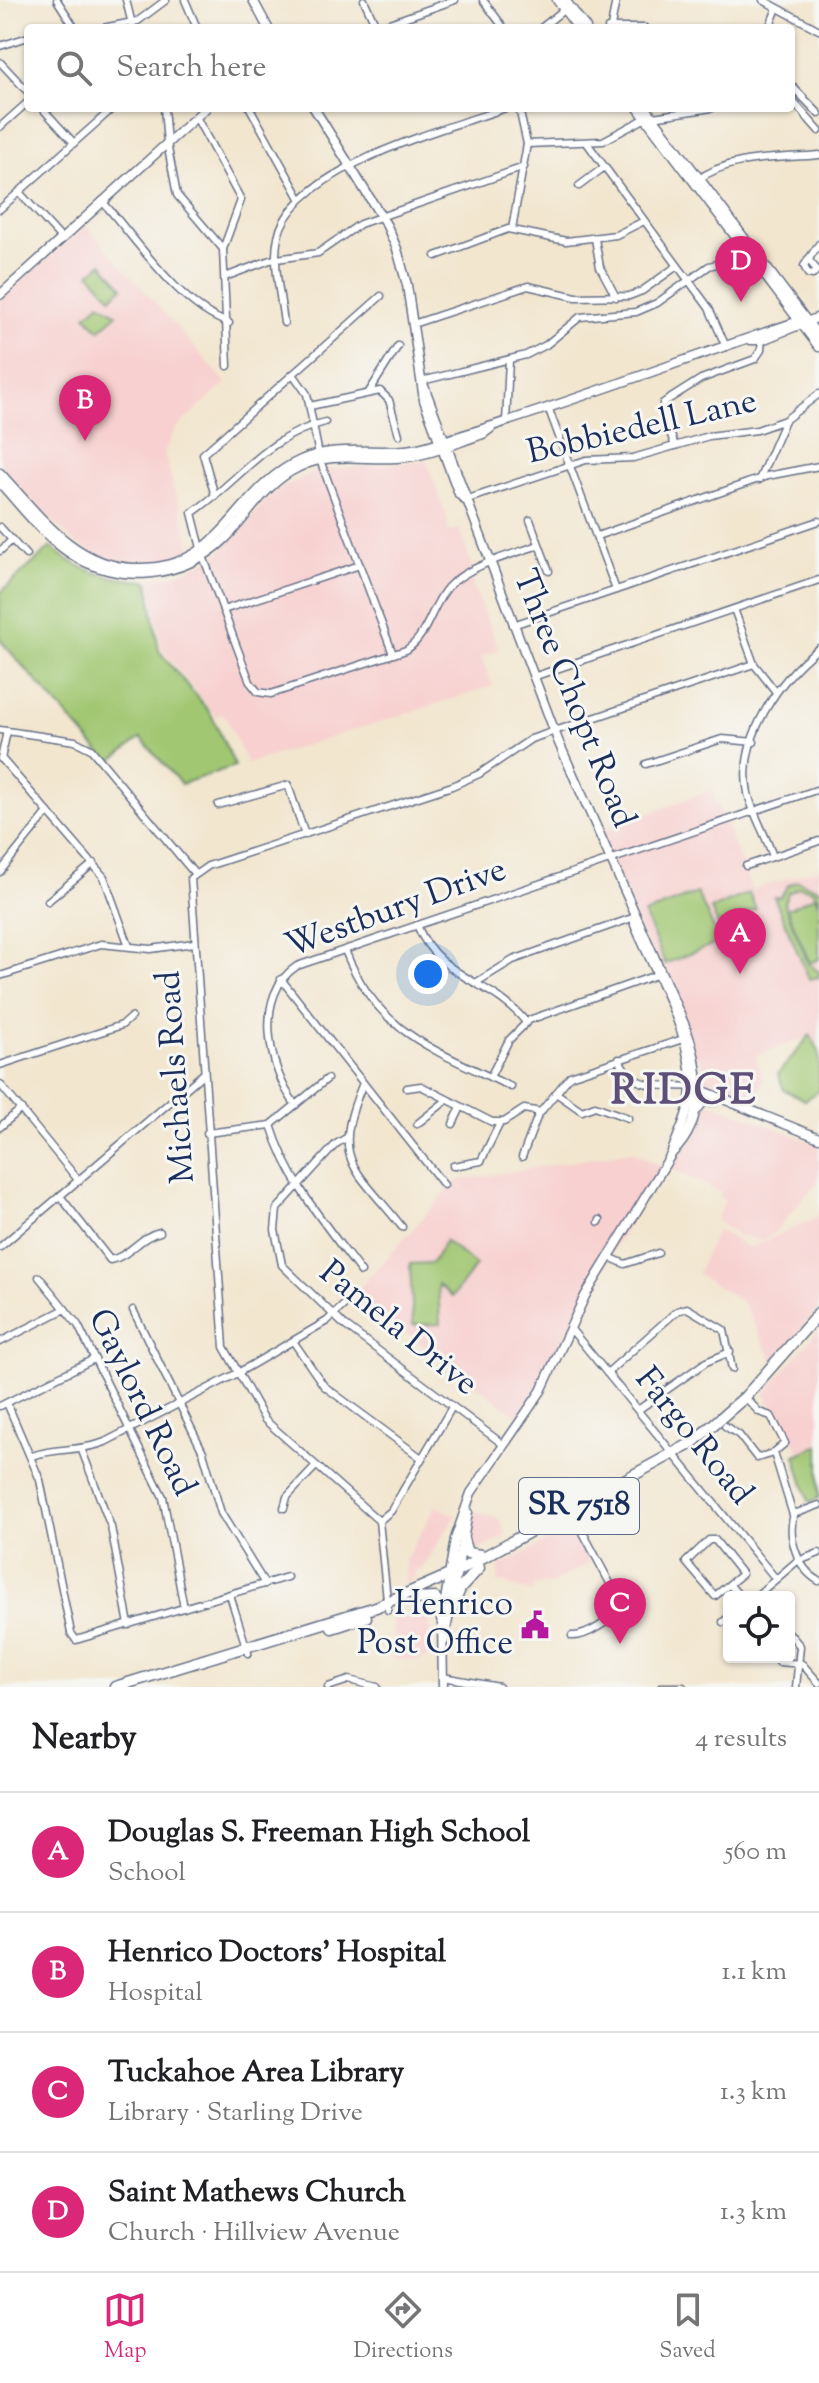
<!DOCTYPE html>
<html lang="en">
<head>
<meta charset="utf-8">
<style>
  :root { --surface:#fff; --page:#f2f2f2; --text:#202124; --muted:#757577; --line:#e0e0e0; --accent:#db2777 }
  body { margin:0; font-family:"Sorts Mill Goudy",serif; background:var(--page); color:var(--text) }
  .controls { position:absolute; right:24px; bottom:24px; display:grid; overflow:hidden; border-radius:8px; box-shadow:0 2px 6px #0004 }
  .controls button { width:72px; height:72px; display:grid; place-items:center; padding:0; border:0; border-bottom:2px solid var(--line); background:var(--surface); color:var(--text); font:40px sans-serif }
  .you { position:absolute; left:428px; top:974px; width:28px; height:28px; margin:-20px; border:6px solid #fff; border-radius:50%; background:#1a73e8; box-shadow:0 0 0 12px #1a73e833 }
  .badge { display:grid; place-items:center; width:52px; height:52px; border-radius:50%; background:var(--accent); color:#fff; font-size:26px; font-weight:700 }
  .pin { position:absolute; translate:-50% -66px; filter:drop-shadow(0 2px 4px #0008) }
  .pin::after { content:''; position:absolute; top:42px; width:28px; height:24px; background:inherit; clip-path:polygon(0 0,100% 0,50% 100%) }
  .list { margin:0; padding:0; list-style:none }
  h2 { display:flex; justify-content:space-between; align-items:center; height:104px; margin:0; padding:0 32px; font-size:34px }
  h2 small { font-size:26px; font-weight:400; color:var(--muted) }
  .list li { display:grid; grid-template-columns:52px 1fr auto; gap:24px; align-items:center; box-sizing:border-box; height:120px; padding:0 32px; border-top:2px solid var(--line) }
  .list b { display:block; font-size:30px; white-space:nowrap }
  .list p { margin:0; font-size:26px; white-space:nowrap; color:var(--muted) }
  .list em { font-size:26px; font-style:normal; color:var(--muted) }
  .icon { flex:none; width:44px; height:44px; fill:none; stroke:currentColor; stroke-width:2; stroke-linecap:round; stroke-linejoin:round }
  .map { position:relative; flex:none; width:819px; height:1687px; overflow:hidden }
  .search { position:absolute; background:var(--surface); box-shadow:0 2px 6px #0004; left:24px; right:24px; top:24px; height:88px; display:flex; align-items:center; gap:20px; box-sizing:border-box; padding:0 28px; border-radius:8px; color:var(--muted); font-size:30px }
  .sheet { height:584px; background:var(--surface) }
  nav { display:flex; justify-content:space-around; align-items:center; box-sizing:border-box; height:112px; border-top:2px solid var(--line); background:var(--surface); font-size:22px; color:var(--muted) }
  nav a { display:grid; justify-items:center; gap:4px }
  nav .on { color:var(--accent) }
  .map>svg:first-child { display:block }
</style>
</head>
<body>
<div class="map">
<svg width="819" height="1687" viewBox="0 0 819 1687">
  <rect width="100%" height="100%" fill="#f6f6f2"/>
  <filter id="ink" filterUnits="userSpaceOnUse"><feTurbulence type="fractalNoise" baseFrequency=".0125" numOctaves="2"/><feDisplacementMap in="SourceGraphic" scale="16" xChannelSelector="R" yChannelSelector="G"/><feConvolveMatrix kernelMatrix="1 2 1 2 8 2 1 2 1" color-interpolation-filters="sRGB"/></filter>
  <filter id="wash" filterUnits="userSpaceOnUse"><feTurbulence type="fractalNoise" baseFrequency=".006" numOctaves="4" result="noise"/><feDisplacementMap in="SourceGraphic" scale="32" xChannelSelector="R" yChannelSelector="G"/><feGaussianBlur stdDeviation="1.8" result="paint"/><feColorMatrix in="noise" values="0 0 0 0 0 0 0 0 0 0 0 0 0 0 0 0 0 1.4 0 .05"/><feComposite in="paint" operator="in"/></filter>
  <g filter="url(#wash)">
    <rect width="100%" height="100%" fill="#f2e6cf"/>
    <!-- built -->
    <g fill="#f7d0cf">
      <polygon points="86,225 226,383 175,429 164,453 192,551 151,563 120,561 97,555 76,544 0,468 0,300"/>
      <polygon points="426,460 447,517 448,532 459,529 471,562 474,588 499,649 481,657 493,686 247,764 226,717 221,713 217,717 162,649 150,579 175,575 216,556 275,491 316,471"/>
      <polygon points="712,790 752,890 819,868 819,1045 810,1036 755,1056 764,1080 753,1106 706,1085 700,1056 693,1058 599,832"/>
      <polygon points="711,1103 819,1145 819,1180 772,1235 761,1241 736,1235 716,1220 725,1200 720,1197 721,1192 671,1169 696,1126 700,1109 703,1104"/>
      <polygon points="632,1151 663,1167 591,1286 539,1389 519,1417 354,1294 456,1181"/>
      <polygon points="819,1216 819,1308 773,1362 743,1302 697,1274 717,1230 750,1248"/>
      <polygon points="819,1329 819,1445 800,1452 764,1394"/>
      <polygon points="436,1506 456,1515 421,1570 415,1570 415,1579 405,1584 405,1561"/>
      <polygon points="476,1511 499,1519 507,1535 479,1550 467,1547"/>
      <polygon points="570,1528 590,1563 549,1585 535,1585 532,1592 498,1582 499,1567"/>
      <polygon points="429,1612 432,1655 416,1661 392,1659 396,1647 391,1620"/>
    </g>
    <!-- green -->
    <g fill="#a1c772" stroke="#5e7b68" stroke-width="2">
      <polygon points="102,263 123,287 111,297 90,273"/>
      <polygon points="100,303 117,314 99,330 86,315"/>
      <path d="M51,547C77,571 114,580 148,581L159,651L211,714L235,766L181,784L141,738L109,763L0,640V593Z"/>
      <polygon points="797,881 819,889 819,901 812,890 799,887 788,893 784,903 808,963 819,972 819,977 809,979 774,897 780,897 788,885"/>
      <polygon points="697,893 720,942 665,964 644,914"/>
      <polygon points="749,893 756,909 718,925 711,909"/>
      <polygon points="815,896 819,905 819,959 810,963 787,909"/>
      <polygon points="810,1035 819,1051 819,1091 805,1100 784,1090 778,1074"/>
      <polygon points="445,1241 476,1265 452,1297 438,1284 440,1324 413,1325 410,1264 432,1263"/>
      <polygon points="819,1445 819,1498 809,1502 795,1455"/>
    </g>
  </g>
  <g filter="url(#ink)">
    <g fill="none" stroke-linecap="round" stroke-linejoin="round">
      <defs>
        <g id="minor">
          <polyline points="57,0 75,28"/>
          <polyline points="126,0 133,28"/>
          <polyline points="185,0 197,28"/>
          <polyline points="364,0 377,28"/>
          <polyline points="483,0 504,28"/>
          <polyline points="763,0 819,30"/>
          <polyline points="611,27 616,0"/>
          <polyline points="103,28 138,21 166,0"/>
          <polyline points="375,28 455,0"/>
          <polyline points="541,28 566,8"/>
          <polyline points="608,28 645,28"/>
          <polyline points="769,28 777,8"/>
          <polyline points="0,46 28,37"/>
          <polyline points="0,62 28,92"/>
          <polyline points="791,85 819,114"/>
          <polyline points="791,99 819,131"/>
          <polyline points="42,108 74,143"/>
          <polyline points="164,108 167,143 177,195 223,249 228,366"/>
          <polyline points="250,108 300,198"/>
          <polyline points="196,117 241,200 223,249"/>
          <polyline points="0,127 28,102"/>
          <polyline points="587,143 709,308 726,347"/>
          <polyline points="527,144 603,141 646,118 712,108"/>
          <path d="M696,181C730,155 778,159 819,155"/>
          <polyline points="579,186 603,168"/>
          <polyline points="19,192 61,238"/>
          <path d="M102,201C136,239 181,308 229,323"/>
          <polyline points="0,209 113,108"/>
          <polyline points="512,229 527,144 519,108"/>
          <polyline points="595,239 600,267 616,297"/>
          <polyline points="436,256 508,229 566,241 616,235 644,221"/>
          <polyline points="808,259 817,270 813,275 808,274 804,266 819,244"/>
          <polyline points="225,277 270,260 318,253 360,224 524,167"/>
          <path d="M284,323C281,297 272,264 278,237C293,168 445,129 506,108"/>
          <polyline points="413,324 528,286 576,297 629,296 642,291 677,266"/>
          <polyline points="293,374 307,394 320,460 393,654"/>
          <polyline points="422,381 526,355 546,345 580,317 636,312 657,303 709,266 751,255"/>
          <polyline points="369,392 398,346"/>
          <polyline points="310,406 380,391 389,400 399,435"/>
          <polyline points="548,407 616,590"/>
          <path d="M325,422C263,438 241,480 192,513L203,556L250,682L258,692L271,694L406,650C428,636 431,606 448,587C469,565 511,555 539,545"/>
          <polyline points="506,422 509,360"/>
          <polyline points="675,446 663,413 663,403 701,379 755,359 761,350 762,337"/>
          <polyline points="759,480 785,420 819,394"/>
          <polyline points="215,496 203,454 381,296"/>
          <polyline points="465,500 586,460 633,458 709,436 757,430 785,420"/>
          <polyline points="530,520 549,571"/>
          <polyline points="0,527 26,555"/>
          <polyline points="597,536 767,476 819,466"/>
          <polyline points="0,551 12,540"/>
          <polyline points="734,609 754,664 776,692"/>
          <polyline points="223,610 360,565"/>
          <polyline points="513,625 819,521"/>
          <polyline points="533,677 819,580"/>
          <polyline points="0,730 75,741 91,749 194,873"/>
          <polyline points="1,758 104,877 129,946"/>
          <polyline points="1,759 7,731"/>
          <polyline points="646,764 722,739 754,742"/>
          <polyline points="218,805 288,785 305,835"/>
          <path d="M773,857C766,835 753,815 748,793C737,739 779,679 819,648"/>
          <polyline points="746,866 819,841"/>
          <polyline points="0,872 48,812"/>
          <polyline points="48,901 94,863"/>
          <path d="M417,925C439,980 491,979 526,1022"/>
          <path d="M345,950C377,1034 436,1050 511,1087"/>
          <polyline points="0,976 101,944 151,949 194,943"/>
          <polyline points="281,979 444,1185"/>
          <polyline points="477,982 513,960 635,917"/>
          <path d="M619,1059C633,1092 660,1084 691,1087"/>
          <polyline points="0,1065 122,1025 131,1017"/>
          <polyline points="490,1077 509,1040 529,1020 659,974"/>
          <path d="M363,1083C330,1163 354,1166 402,1227"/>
          <polyline points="0,1084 79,1181"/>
          <polyline points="407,1088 421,1086 492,1122 504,1122 524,1109 541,1112"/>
          <polyline points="556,1093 582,1111 595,1106 628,1118"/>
          <path d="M296,1105C268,1070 253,994 297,966L819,789"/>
          <polyline points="417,1124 447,1100"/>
          <polyline points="453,1124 461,1107"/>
          <path d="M271,1125C289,1183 325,1224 361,1272"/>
          <polyline points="0,1127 21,1109"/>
          <polyline points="207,1133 271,1125 327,1079"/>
          <polyline points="346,1138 336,1144 277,1209 275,1230 282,1265 343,1324 504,1445"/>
          <polyline points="522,1157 538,1115 570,1076 683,1039"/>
          <polyline points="453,1166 481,1161 500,1123"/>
          <path d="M60,1196L110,1260C129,1257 140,1236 160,1232"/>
          <polyline points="599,1222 600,1220"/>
          <polyline points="0,1247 203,1074"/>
          <polyline points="609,1257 625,1264 658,1253"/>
          <polyline points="39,1277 78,1325 163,1497 184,1608"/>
          <polyline points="133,1310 203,1452 221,1513 265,1584"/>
          <polyline points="570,1328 776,1579"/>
          <polyline points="293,1341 324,1386 420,1457"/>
          <polyline points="0,1342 65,1309"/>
          <polyline points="607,1373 677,1311 687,1308 724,1330 732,1369"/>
          <polyline points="7,1403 40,1480 71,1633 76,1640 287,1577"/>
          <polyline points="0,1406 94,1359"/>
          <polyline points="638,1410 706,1362 730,1352"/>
          <polyline points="725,1426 739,1435 757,1458 773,1453 785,1443 771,1416 759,1412 745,1397"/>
          <polyline points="81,1448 111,1527 129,1625"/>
          <polyline points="774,1453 793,1515"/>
          <path d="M32,1456C56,1447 81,1452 105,1442L236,1374L327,1321L345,1304"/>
          <path d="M819,1505L794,1514C787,1536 797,1569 819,1581"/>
          <polyline points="284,1508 287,1497 316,1466"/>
          <path d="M571,1510L620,1602V1608C612,1620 586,1637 572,1636"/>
          <polyline points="379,1521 391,1511 452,1407"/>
          <polygon points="709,1540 715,1540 742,1574 715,1596 686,1562"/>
          <polyline points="730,1585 740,1597"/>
          <polyline points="230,1595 248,1653"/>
          <polyline points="755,1597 796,1562 819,1553"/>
          <polyline points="388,1610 379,1521 265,1420 224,1347 191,878 208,866 452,786 479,774 531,739 754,664"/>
          <polyline points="723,1622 729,1617"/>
          <polyline points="789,1633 800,1646 796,1687"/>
          <polyline points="774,1657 779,1662 802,1664 819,1683"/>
          <polyline points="443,1677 499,1687"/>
          <polyline points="328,1687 349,1680 377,1687"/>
          <polyline points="661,1687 683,1687"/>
        </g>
        <g id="major">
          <polyline points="253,0 268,28"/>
          <polyline points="557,0 578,28"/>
          <polyline points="565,0 586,28"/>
          <polyline points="314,108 387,226 397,249 407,285 424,400 459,494 465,500"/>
          <polyline points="638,108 819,347"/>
          <polyline points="646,108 819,337"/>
          <polyline points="0,295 206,108"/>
          <polyline points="751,340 762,340 819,317"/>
          <path d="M422,381L559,743L685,1026C701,1066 707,1121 672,1153L585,1296L541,1391L471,1493L455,1539L442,1619L443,1687"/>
          <path d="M0,473C38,513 73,566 134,568C226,571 232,490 301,460C341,442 385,458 426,446C552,410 675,362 799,321L808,322"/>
          <path d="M0,483C21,506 42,534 68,552C116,586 184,579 225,539C250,514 266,482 299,467C334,450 371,462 407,457C433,454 458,442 483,434L491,428"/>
          <path d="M635,917V925C657,978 698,1041 690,1100C687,1119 678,1134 672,1152"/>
          <polyline points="696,1088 819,1138"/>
          <polyline points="697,1110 703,1102 716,1101"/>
          <polyline points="444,1641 468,1513"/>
        </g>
        <g id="highway">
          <polyline points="462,1536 467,1553 481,1555"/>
          <polyline points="416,1599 435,1598 440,1605 442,1619"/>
          <polyline points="450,1613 460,1589 479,1568"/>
          <polyline points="332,1628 366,1617"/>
          <polyline points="115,1687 376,1607 456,1572 692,1443 745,1397 819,1313"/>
        </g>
      </defs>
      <!-- minor casing -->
      <use href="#minor" stroke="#666f86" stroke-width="9"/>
      <!-- major casing -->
      <use href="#major" stroke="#666f86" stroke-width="11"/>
      <!-- highway casing -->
      <use href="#highway" stroke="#666f86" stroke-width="13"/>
      <!-- minor -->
      <use href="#minor" stroke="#fff" stroke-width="6"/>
      <!-- major -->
      <use href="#major" stroke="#fff" stroke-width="8"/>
      <!-- highway -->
      <use href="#highway" stroke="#fff" stroke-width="10"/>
    </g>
  </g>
  <!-- icons -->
  <defs>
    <symbol id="civic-bare" viewBox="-9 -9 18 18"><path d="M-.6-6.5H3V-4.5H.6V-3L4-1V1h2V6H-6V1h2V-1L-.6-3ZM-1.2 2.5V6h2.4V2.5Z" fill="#b5179e" stroke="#f6f6f2" stroke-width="2.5" paint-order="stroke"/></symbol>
  </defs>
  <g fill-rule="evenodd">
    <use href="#civic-bare" x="515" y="1605" width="40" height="40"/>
  </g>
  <g text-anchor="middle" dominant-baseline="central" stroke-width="6" stroke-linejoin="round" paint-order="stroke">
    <!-- shield labels -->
    <rect fill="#f6f6f2" stroke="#5d6b8a" stroke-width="2" x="519" y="1478" width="120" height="56" rx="6"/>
    <g font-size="32" font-weight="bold" fill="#1b2f5e">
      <text x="579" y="1506">SR 7518</text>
    </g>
    <!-- street labels -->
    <g font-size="34" fill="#1b2f5e" stroke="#f6f6f2">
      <text transform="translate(642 428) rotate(-13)">Bobbiedell Lane</text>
      <text transform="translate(573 699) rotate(68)">Three Chopt Road</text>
      <text transform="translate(396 909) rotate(-20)">Westbury Drive</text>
      <text transform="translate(177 1077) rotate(-94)">Michaels Road</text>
      <text transform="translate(398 1329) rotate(39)">Pamela Drive</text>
      <text transform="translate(141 1403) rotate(64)">Gaylord Road</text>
      <text transform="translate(693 1437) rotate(51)">Fargo Road</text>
    </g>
    <!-- poi labels -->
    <g font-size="34" fill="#1b2f5e" stroke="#f6f6f2" text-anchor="end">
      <text x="513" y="1605">Henrico<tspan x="513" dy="39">Post Office</tspan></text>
    </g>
    <!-- district labels -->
    <g font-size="42" font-weight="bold" letter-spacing="2" fill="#5e4f78" stroke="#f6f6f2">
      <text x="684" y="1093">RIDGE</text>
    </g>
  </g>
</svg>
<div class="controls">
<button><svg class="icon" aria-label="locate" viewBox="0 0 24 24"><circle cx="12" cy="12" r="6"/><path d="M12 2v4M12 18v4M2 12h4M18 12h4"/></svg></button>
</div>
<div class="you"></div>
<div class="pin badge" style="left:740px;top:974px">A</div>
<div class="pin badge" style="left:85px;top:441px">B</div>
<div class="pin badge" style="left:620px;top:1644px">C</div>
<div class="pin badge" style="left:741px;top:302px">D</div>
<div class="search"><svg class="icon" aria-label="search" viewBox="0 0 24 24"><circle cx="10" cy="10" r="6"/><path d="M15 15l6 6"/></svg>Search here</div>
</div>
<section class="sheet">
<h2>Nearby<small>4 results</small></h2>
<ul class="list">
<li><span class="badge">A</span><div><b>Douglas S. Freeman High School</b><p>School</p></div><em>560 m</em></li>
<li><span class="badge">B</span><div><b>Henrico Doctors' Hospital</b><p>Hospital</p></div><em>1.1 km</em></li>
<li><span class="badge">C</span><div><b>Tuckahoe Area Library</b><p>Library · Starling Drive</p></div><em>1.3 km</em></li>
<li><span class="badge">D</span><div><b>Saint Mathews Church</b><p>Church · Hillview Avenue</p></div><em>1.3 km</em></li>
</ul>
</section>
<nav>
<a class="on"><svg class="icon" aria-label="map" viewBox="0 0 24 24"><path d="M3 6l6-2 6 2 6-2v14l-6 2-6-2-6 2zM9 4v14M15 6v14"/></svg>Map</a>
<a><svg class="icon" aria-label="directions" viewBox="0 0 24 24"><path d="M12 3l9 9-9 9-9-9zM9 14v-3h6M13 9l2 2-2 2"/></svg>Directions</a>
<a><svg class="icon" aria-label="saved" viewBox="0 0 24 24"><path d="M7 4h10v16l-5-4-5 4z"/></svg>Saved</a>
</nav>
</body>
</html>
